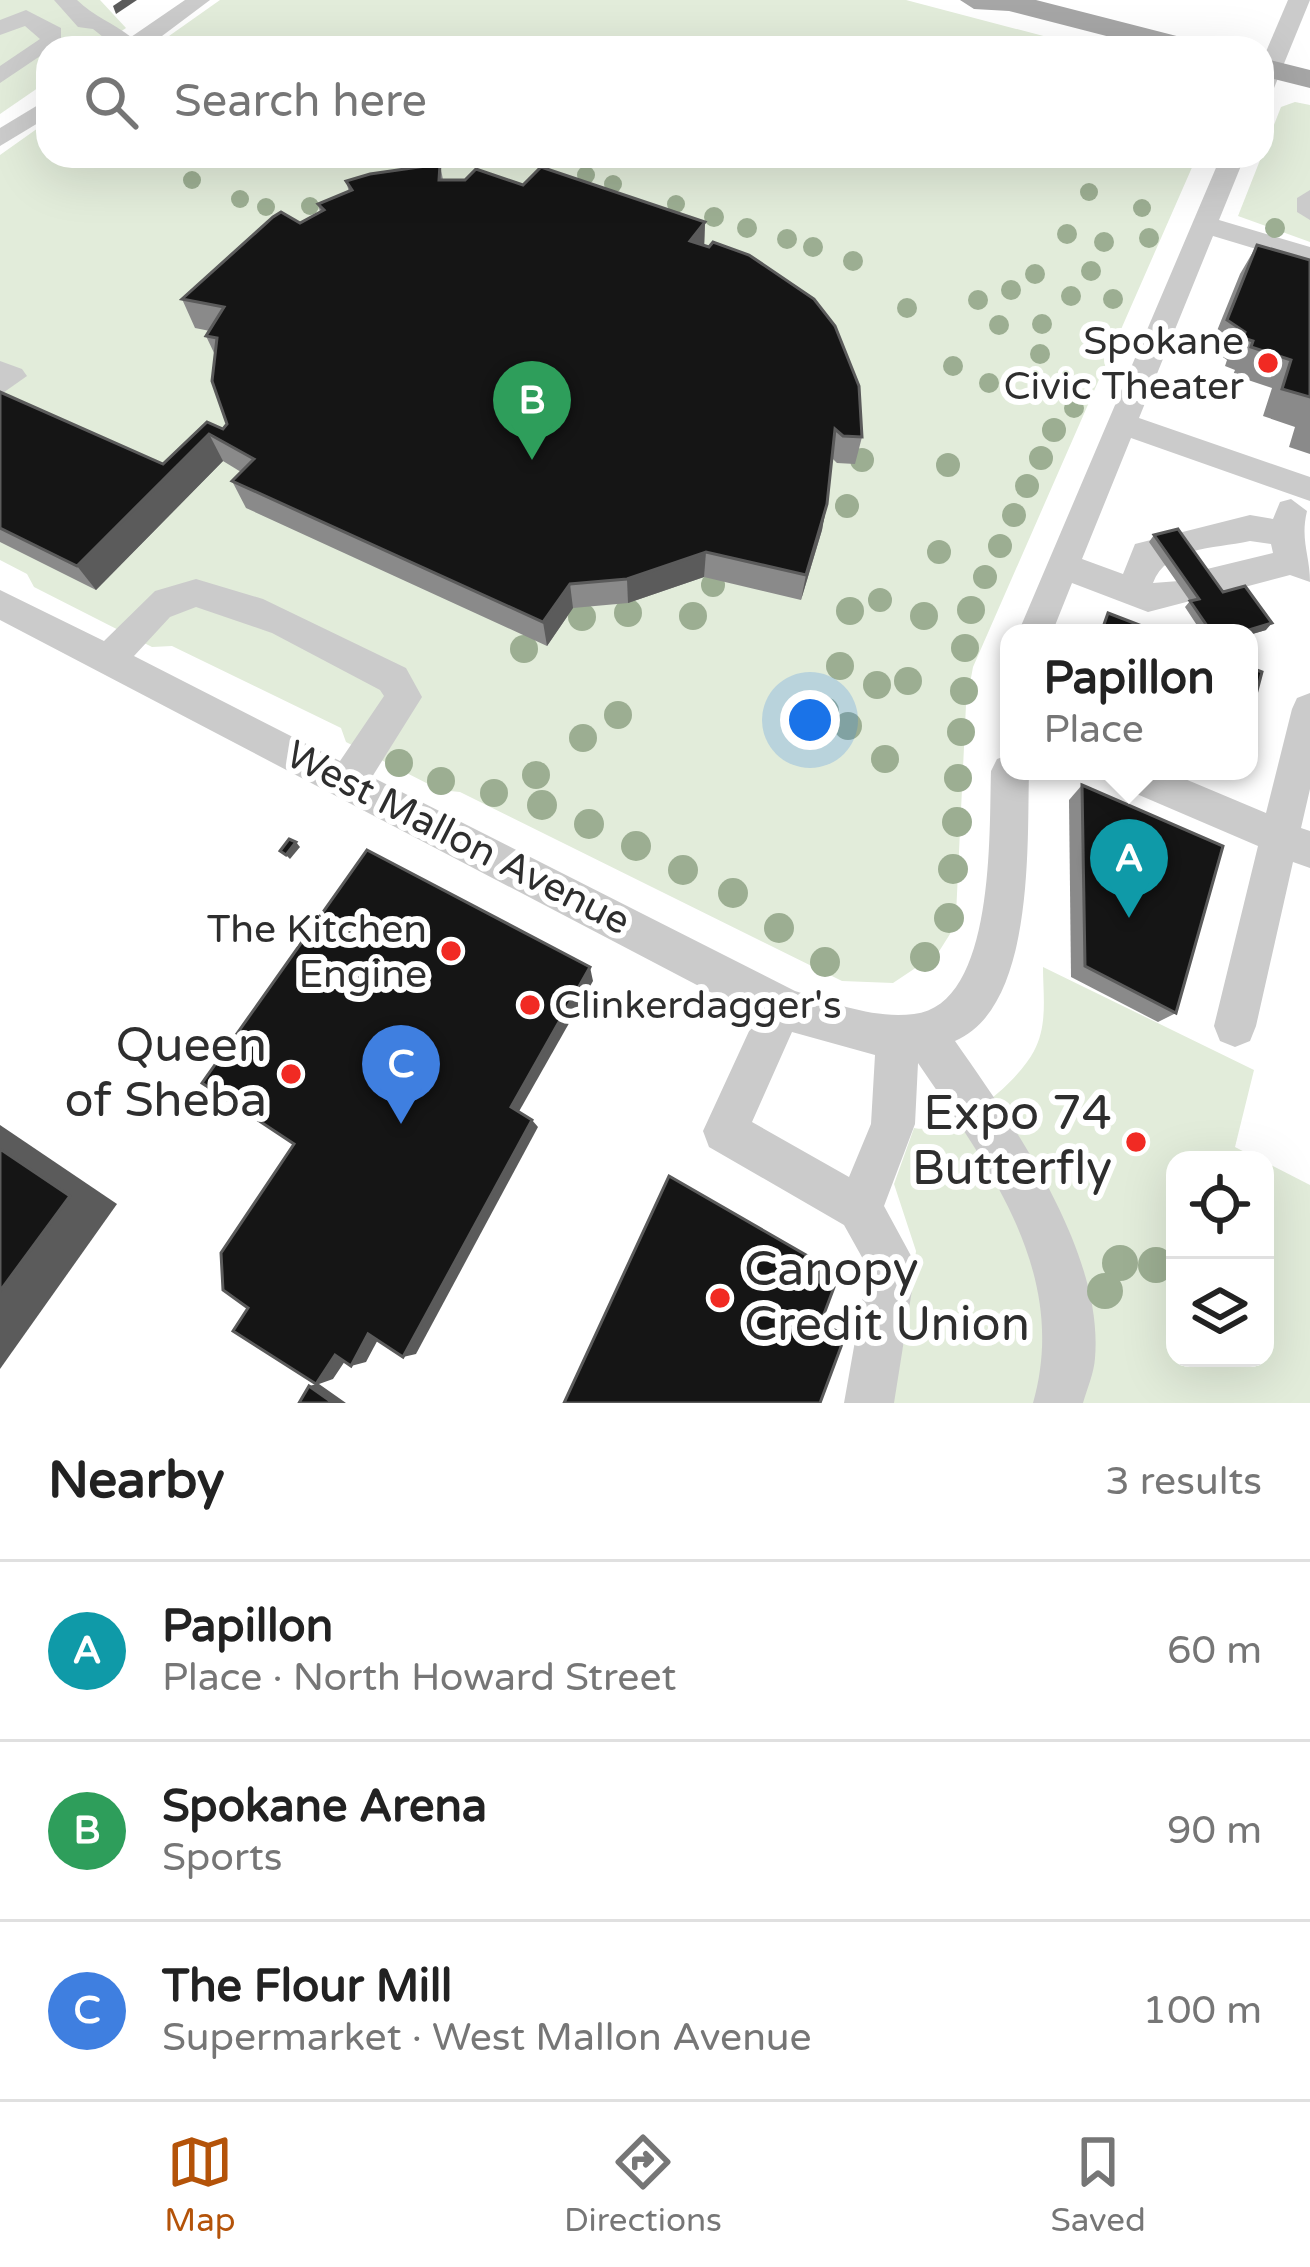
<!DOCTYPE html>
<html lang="en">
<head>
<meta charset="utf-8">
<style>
  :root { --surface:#fff; --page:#f6f6f6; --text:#222; --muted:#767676; --line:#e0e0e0; --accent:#b45309 }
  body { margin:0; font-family:"Varela Round",sans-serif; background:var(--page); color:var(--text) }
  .controls { position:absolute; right:36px; bottom:36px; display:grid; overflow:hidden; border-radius:24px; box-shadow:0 12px 48px #0002 }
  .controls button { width:108px; height:108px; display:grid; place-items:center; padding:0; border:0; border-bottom:3px solid var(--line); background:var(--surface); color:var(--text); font:60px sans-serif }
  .you { position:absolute; left:810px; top:720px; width:42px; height:42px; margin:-30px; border:9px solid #fff; border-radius:50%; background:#1a73e8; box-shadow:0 0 0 18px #1a73e833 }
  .badge { display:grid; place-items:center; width:78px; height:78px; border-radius:50%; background:var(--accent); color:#fff; font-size:39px; font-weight:700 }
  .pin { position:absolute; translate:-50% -99px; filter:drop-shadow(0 3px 6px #0008) }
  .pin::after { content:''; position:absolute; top:63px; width:42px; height:36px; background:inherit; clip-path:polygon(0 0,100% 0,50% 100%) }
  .popup { position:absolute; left:1000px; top:624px; width:258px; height:156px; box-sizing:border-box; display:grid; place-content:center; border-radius:24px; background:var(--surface); filter:drop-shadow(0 3px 9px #0005); font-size:39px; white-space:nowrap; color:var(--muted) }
  .popup b { font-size:45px; color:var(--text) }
  .popup::after { content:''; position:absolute; left:50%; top:100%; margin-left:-24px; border:24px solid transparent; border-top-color:var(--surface) }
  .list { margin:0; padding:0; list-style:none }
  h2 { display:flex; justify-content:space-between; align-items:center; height:156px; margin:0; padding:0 48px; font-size:51px }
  h2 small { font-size:39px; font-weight:400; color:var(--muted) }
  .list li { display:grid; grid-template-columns:78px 1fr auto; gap:36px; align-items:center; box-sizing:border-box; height:180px; padding:0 48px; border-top:3px solid var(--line) }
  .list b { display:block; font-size:45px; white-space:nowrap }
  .list p { margin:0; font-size:39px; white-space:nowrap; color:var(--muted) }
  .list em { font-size:39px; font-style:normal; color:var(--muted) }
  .icon { flex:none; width:66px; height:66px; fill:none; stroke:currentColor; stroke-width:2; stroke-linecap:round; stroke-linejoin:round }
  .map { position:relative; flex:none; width:1310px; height:1403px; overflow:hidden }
  .search { position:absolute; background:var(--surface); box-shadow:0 12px 48px #0002; left:36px; right:36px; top:36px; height:132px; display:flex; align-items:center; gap:30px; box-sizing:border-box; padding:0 42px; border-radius:36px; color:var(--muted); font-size:45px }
  .sheet { height:696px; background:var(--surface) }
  nav { display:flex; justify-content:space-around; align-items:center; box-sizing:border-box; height:168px; border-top:3px solid var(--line); background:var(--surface); font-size:33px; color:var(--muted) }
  nav a { display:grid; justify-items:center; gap:6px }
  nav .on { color:var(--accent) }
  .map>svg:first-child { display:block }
</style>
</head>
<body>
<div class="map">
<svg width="1310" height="1403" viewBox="0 0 1310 1403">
  <rect width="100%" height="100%" fill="#fff"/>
  <!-- green -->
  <g fill="#e2ecda">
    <polygon points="0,0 100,0 126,28 96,48 48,48 48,81 0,114"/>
    <polygon points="220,0 906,0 1089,48 152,48"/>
    <polygon points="1295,102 1310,105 1310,242 1238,216 1281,107"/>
    <polygon points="48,121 48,156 1197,156 973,667 966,705 956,915 950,934 938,953 893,983 842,981 460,792 440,790 346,742 341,728 172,646 152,647 34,587 27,574 0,560 0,155"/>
    <path d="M1043,967L1254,1070L1235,1147L1260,1160H1175V1358H1265V1162L1310,1185V1403H888L905,1338L916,1251L894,1184L914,1128C954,1136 1015,1086 1034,1051C1048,1025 1043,995 1043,967Z"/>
  </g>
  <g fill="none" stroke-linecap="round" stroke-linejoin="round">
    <!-- minor -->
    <g fill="#cbcbcb" fill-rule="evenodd">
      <path d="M54,0H77C93,16 113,23 131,37L185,0H210L146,48H117L93,29L78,27Z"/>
      <polygon points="1288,0 1310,0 1274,88 1262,95 1262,61"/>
      <polygon points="26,10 61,28 61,42 0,83 0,66 40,39 25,26 0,35 0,20"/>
      <polygon points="48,99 48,117 0,146 0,128"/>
      <path d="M1221,156H1245L1219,220L1310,247V265L1213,236L1139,418L1310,477V501L1131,438L1082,559L1123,574L1135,544L1250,515L1273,519L1280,502L1291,499L1307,511C1300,540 1310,555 1310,582L1290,575L1207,597L1197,593L1194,600L1148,612L1072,583L1052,633H1018ZM1250,541L1271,544L1273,553L1207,569L1192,580L1153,583C1166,547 1212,549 1250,541Z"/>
      <polygon points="1310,190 1310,220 1297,212 1297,198"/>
      <polygon points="0,361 22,369 27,376 0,395"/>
      <path d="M196,579L263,599L406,668L422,697L372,777L795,991C834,1003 873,1019 914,1014C996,1005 989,830 991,771L997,759L1009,755V771H1029C1027,844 1035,1007 955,1041C1013,1124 1104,1252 1095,1358C1094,1373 1087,1389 1083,1403H1033C1070,1273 988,1166 918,1063L915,1124L884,1206L916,1265L894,1403H844L868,1268L844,1225L709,1147L703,1131L756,1016L0,620V590L104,641L155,591ZM196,607L272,633L380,690L384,696L340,761L134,656L170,617ZM792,1032L875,1055L871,1124L849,1177L752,1122Z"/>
      <polygon points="1310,693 1310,789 1301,828 1310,831 1310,868 1293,862 1256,1026 1250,1041 1235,1047 1220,1041 1214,1026 1258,846 1111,783 1105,771 1166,771 1266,813 1292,709 1297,698"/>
    </g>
    <!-- major -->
    <g fill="#a6a6a6" fill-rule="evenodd">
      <polygon points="960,0 1036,0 1200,42 1204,48 1153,48 1009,11 974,9"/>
      <polygon points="1262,58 1310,70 1310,88 1262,76"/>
    </g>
  </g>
  <!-- trees -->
  <g fill="#9cae92">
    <circle cx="586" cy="175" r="9"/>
    <circle cx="192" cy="180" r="9"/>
    <circle cx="613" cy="184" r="9"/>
    <circle cx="1089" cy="192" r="9"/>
    <circle cx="240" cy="199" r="9"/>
    <circle cx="676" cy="204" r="9"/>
    <circle cx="310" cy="206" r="9"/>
    <circle cx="266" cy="207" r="9"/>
    <circle cx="1142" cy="208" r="9"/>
    <circle cx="714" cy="217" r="10"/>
    <circle cx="747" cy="228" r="10"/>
    <circle cx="1275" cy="228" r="10"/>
    <circle cx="1067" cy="234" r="10"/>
    <circle cx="1149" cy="238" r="10"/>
    <circle cx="787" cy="239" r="10"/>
    <circle cx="1104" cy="242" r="10"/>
    <circle cx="813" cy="247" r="10"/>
    <circle cx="853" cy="261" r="10"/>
    <circle cx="1091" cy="271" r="10"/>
    <circle cx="1035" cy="274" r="10"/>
    <circle cx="1011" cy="290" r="10"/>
    <circle cx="1071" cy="296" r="10"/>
    <circle cx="1113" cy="299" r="10"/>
    <circle cx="978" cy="300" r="10"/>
    <circle cx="907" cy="308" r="10"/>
    <circle cx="1042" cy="324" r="10"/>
    <circle cx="999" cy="325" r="10"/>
    <circle cx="1093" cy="346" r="10"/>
    <circle cx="1040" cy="354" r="10"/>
    <circle cx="953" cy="366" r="10"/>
    <circle cx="989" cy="383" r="10"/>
    <circle cx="1074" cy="408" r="10"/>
    <circle cx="1054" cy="430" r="12"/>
    <circle cx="1041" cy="458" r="12"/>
    <circle cx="862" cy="460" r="12"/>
    <circle cx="948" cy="465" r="12"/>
    <circle cx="1027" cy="486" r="12"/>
    <circle cx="847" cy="506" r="12"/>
    <circle cx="1014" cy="515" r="12"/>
    <circle cx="1000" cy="546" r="12"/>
    <circle cx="939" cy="552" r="12"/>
    <circle cx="985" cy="577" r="12"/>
    <circle cx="713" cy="585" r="12"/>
    <circle cx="880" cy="600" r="12"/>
    <circle cx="971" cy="610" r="14"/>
    <circle cx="850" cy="611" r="14"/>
    <circle cx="628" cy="613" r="14"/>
    <circle cx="693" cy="616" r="14"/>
    <circle cx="924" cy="616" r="14"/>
    <circle cx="582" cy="617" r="14"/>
    <circle cx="965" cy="648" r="14"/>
    <circle cx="524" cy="649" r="14"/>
    <circle cx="840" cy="666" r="14"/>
    <circle cx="908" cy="681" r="14"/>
    <circle cx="877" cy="685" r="14"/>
    <circle cx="964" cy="691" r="14"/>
    <circle cx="825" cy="711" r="14"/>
    <circle cx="618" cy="715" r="14"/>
    <circle cx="848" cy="726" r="14"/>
    <circle cx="961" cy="732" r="14"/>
    <circle cx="583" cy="738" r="14"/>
    <circle cx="885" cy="759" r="14"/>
    <circle cx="399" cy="763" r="14"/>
    <circle cx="536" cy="775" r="14"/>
    <circle cx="958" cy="778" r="14"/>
    <circle cx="441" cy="781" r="14"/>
    <circle cx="494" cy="793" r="14"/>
    <circle cx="542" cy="805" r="15"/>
    <circle cx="957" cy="822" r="15"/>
    <circle cx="589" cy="824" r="15"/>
    <circle cx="636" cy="846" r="15"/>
    <circle cx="953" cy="869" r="15"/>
    <circle cx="683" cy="870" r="15"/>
    <circle cx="733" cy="893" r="15"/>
    <circle cx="949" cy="918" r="15"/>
    <circle cx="779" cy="928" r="15"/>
    <circle cx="925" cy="957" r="15"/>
    <circle cx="825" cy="962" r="15"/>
    <circle cx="1120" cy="1263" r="18"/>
    <circle cx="1156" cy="1265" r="18"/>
    <circle cx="1105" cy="1291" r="18"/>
  </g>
  <!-- wall -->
  <g fill="#8a8a8a">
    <polygon points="440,164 443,180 523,185 705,222 704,246 862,437 855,464 837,463 832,458 822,530 801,600 704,577 628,603 573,608 547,646 246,508 232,481 241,472 223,461 96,590 0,542 0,392 163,464 207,422 223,429 227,424 215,355 206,336 210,331 195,328 182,299 300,223 320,212 318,204 349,192 346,181"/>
    <polygon points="1257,245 1310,260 1310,454 1289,447 1295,427 1263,416 1272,388 1233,375 1235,370 1225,366 1227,360 1210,348 1240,274"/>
    <polygon points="1154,535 1223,592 1266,630 1249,635 1249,633 1202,633 1185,607 1190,601 1149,542"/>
    <polygon points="1082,785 1176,1013 1158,1022 1071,977 1069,800"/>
  </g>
  <!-- shaded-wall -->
  <g fill="#5b5b5b">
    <polygon points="122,0 137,0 116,14 113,6"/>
    <polygon points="705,222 704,251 690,241"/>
    <polygon points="209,434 223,461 96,590 77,566"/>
    <polygon points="827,504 822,530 801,600 806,575"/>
    <polygon points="706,552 704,577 628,603 627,579"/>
    <polygon points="570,584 573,608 547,646 543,622"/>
    <polygon points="1272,623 1266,630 1249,635 1249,633 1239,633"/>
    <polygon points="296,842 300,847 290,859 286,855"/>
    <polygon points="590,967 593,981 517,1115 511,1107"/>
    <polygon points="532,1120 538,1127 416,1354 403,1357"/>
    <polygon points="0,1125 117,1204 0,1369"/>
    <polygon points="382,1332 366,1362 351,1366 368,1334"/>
    <polygon points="351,1352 333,1379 319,1384 346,1403 333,1403 309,1386 317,1384 335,1355"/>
  </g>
  <!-- building -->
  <g fill="#151515" stroke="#5b5b5b" stroke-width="3">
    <polygon points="440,164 439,180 465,180 476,169 523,185 541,167 705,222 690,241 709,247 713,242 749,255 814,299 835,326 859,386 862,437 843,436 835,429 827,504 806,575 706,552 627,579 570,584 543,622 232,481 254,459 209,434 77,566 0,528 0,392 163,464 207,422 223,429 227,424 212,381 217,338 206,336 224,307 182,299 273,217 281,212 300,223 324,210 318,204 352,190 346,181 370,174"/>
    <polygon points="1257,245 1310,260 1310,397 1282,389 1291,360 1251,347 1253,341 1243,338 1245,332 1227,320"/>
    <polygon points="1178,529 1223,592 1245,586 1272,623 1239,633 1212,633 1190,601 1199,599 1154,535"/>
    <polygon points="1108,613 1160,633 1101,633"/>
    <polygon points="1249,667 1262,672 1249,721"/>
    <polygon points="1082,785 1223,846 1176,1013 1085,966"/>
    <polygon points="289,839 296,842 286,855 280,851"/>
    <polygon points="367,850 590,967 511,1107 532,1120 403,1357 368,1334 351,1366 335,1355 316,1384 233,1331 248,1308 223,1290 221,1253 294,1144 202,1083"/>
    <polygon points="0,1149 70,1196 0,1291"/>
    <polygon points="669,1176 839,1274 821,1322 845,1336 820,1403 564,1403"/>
    <polygon points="309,1386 333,1403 299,1403"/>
  </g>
  <!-- markers -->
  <g fill="#f12a23" stroke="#fff" stroke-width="4.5">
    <circle cx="1268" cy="363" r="12"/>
    <circle cx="451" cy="951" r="12"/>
    <circle cx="530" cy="1005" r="12"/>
    <circle cx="291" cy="1074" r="12"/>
    <circle cx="1136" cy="1142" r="12"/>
    <circle cx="720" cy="1298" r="12"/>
  </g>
  <g text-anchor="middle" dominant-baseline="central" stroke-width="12" stroke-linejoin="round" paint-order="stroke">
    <!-- poi labels -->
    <g font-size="39" fill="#2e2e2e" stroke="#fff" text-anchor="end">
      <text x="1244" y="341">Spokane<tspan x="1244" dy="45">Civic Theater</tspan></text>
      <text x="427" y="929">The Kitchen<tspan x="427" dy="45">Engine</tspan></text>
      <text x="554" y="1005" text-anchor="start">Clinkerdagger's</text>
    </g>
    <!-- street labels -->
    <g font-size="39" fill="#2e2e2e" stroke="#fff">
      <text transform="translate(458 838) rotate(27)">West Mallon Avenue</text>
    </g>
    <!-- near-poi labels -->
    <g font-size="48" fill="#2e2e2e" stroke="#fff" text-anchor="end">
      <text x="267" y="1046">Queen<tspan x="267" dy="55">of Sheba</tspan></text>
      <text x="1112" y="1114">Expo 74<tspan x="1112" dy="55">Butterfly</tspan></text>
      <text x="744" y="1270" text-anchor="start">Canopy<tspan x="744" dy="55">Credit Union</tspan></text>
    </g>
  </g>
</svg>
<div class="controls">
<button><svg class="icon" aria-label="locate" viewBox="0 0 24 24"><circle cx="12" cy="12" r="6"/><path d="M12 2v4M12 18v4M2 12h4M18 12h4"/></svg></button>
<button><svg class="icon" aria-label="layers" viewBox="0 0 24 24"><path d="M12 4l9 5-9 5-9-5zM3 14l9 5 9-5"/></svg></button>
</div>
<div class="you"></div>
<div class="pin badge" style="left:1129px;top:918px;background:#0f9aa8">A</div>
<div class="popup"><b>Papillon</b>Place</div>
<div class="pin badge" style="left:532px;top:460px;background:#2e9e5b">B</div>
<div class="pin badge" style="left:401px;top:1124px;background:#3f7fe0">C</div>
<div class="search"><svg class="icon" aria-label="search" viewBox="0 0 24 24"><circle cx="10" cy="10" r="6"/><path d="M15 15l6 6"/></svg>Search here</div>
</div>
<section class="sheet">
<h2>Nearby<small>3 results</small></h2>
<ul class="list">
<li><span class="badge" style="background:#0f9aa8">A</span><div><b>Papillon</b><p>Place · North Howard Street</p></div><em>60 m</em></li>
<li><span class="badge" style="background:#2e9e5b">B</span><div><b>Spokane Arena</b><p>Sports</p></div><em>90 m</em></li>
<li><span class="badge" style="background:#3f7fe0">C</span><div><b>The Flour Mill</b><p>Supermarket · West Mallon Avenue</p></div><em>100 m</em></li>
</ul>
</section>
<nav>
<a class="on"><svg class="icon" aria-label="map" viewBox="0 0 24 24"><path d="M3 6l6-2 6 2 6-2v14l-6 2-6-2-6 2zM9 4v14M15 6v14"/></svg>Map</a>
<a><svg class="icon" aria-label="directions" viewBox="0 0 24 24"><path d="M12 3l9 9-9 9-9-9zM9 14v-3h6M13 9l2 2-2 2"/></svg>Directions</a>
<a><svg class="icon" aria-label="saved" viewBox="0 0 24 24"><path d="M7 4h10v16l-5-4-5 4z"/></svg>Saved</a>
</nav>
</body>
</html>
